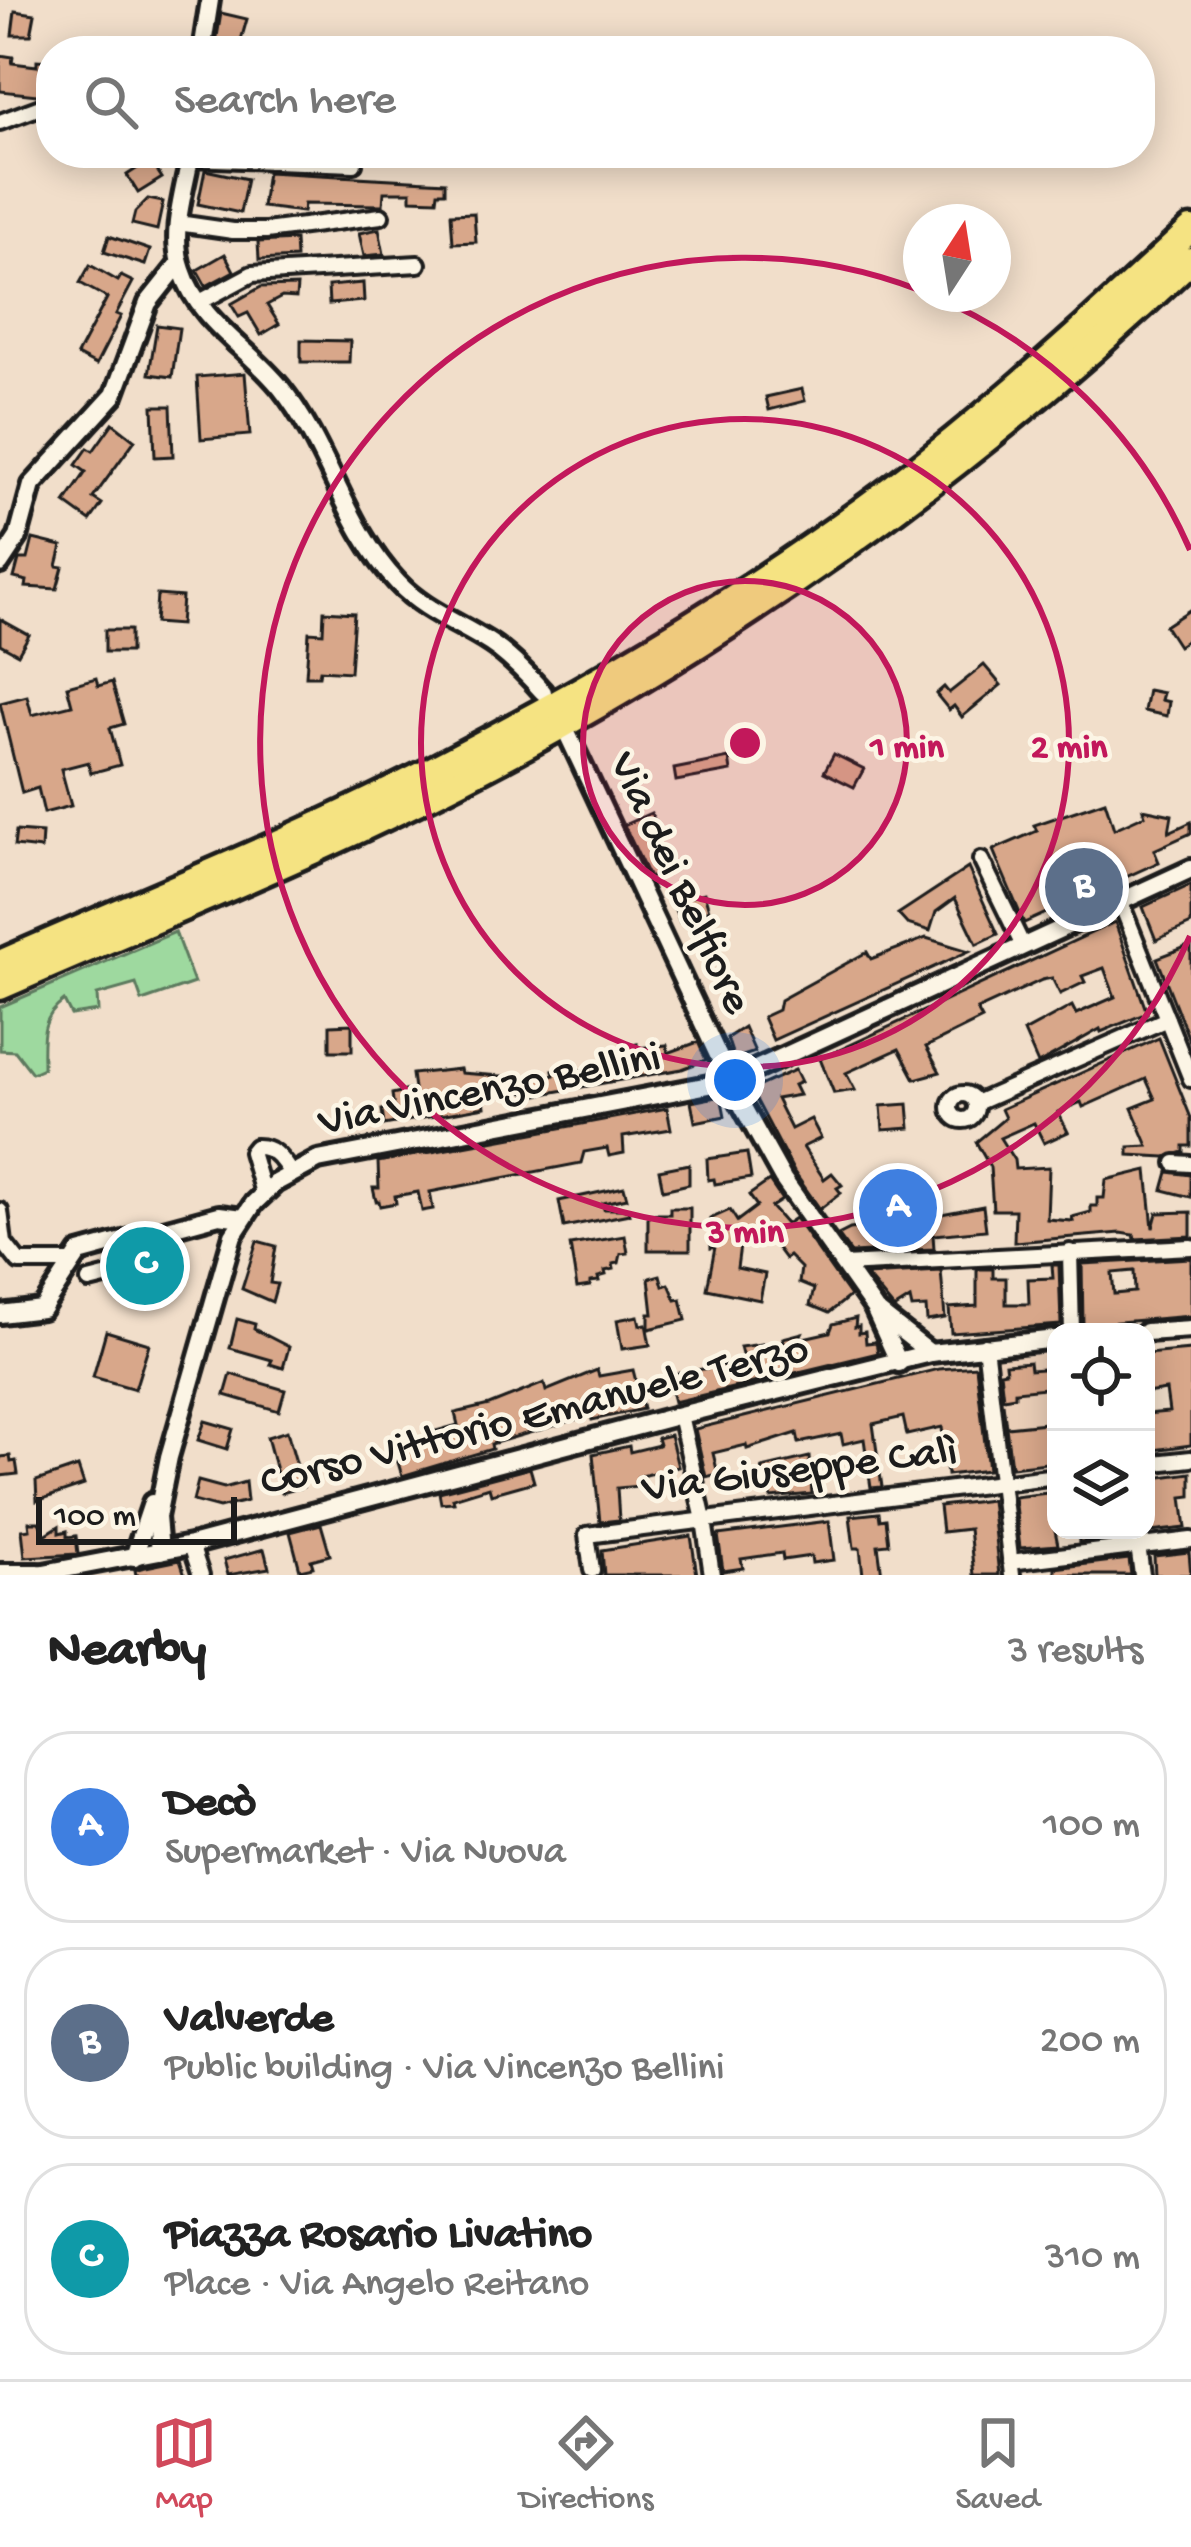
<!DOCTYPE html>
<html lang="en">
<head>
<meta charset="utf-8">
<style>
  :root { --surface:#fff; --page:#f2f2f2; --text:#222; --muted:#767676; --line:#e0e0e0; --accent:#d1495b }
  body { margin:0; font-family:"Gochi Hand",sans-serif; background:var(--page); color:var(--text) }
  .controls { position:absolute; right:36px; bottom:36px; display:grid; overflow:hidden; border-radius:24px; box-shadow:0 6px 30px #0003 }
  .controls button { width:108px; height:108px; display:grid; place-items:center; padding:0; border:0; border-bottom:3px solid var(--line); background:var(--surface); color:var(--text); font:60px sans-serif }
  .compass { position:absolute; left:903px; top:204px; width:108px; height:108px; border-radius:50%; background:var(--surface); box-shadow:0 6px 30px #0003; rotate:12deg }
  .scale { position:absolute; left:36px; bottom:30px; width:201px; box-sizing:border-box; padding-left:12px; border:6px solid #1c1c1c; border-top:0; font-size:33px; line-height:42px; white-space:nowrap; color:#1c1c1c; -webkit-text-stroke:9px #fcf5e5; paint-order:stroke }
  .you { position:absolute; left:735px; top:1080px; width:42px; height:42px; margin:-30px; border:9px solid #fff; border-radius:50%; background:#1a73e8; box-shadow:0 0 0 18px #1a73e833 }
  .badge { display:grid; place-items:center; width:78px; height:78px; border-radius:50%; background:var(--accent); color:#fff; font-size:39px; font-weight:700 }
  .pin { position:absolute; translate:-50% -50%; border:6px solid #fff; box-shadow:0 3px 12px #0006 }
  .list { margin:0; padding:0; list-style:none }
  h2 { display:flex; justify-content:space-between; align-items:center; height:156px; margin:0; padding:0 48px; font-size:51px }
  h2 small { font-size:39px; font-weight:400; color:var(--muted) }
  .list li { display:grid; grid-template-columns:78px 1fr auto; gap:36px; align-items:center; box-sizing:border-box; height:192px; margin:0 24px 24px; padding:0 24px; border:3px solid var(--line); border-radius:48px }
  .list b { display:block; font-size:45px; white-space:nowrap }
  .list p { margin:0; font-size:39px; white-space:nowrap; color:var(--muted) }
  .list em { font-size:39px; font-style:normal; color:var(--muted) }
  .icon { flex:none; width:66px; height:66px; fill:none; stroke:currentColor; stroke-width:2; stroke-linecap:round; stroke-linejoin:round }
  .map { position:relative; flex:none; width:1191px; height:1575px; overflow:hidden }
  .search { position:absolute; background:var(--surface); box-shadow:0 6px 30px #0003; left:36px; right:36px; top:36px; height:132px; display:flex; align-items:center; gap:30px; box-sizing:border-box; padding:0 42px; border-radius:48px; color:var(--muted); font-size:45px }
  .sheet { height:804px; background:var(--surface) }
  nav { display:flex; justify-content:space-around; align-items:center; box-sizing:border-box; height:168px; border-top:3px solid var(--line); background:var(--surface); font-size:33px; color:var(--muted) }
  nav a { display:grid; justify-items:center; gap:6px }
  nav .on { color:var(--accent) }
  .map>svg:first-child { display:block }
</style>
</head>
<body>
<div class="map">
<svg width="1191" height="1575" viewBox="0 0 1191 1575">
  <rect width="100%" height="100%" fill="#f1deca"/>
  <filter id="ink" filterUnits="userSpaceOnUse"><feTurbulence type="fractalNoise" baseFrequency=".00833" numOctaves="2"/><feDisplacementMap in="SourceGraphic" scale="24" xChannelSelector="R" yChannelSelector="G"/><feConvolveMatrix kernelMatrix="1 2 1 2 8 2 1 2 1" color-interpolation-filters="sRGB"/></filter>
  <g filter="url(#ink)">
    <!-- built -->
    <polygon fill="#eaceb7" points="1056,1353 1056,1422 1001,1428 993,1358"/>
    <!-- green -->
    <path fill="#9ed99f" stroke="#5d7a5e" stroke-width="3" d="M175,932L194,983L142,1001L136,984L97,995L98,1011L71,1015L64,1001C39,1019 43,1039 43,1068L32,1073L15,1051L0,1050V1007Z"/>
    <!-- building -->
    <g fill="#d8a78a" stroke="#1c1c1c" stroke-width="3" fill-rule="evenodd">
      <polygon points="15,11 35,14 31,35 12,35"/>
      <polygon points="221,13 247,19 238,51 221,51 222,44 216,43"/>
      <polygon points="0,55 13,57 12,63 37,66 37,60 51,61 48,90 37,95 0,91"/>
      <polygon points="150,160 162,178 138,193 127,175"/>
      <polygon points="205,170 247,179 240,213 198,204"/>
      <polygon points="267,172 445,182 445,192 438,192 437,200 411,199 411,192 384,192 383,205 304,204 303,212 262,207"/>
      <polygon points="148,199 163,202 157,230 132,224 135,212"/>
      <polygon points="474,213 476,242 453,243 451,214"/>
      <polygon points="379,229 384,254 364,256 359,233"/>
      <polygon points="109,236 150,250 145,265 104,252"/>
      <polygon points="295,240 296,258 259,260 258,242"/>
      <polygon points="225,254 234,271 206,286 197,270"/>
      <polygon points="90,265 118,281 121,276 133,282 116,314 121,316 96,365 77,355 107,298 80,283"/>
      <polygon points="363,283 364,301 329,304 328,286"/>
      <polygon points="297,286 296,298 282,297 267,305 279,324 261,335 248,313 239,317 231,304 261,287"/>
      <polygon points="157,325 179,328 172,377 149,374"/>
      <polygon points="301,340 350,341 349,362 301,362"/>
      <polygon points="245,373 250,435 201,439 197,377"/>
      <polygon points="802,389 805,401 769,410 766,397"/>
      <polygon points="153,406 171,406 173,456 155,457"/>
      <polygon points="113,423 135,440 93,498 102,504 90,521 65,503 86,472 76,465 88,448 93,451"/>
      <polygon points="33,539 62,546 57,566 63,567 57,589 26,587 27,581 14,578 19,559 28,559"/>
      <polygon points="157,595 182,597 180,625 155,623"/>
      <polygon points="1191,609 1191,637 1178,646 1165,626"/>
      <polygon points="324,611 354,613 350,672 320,670 319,676 306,676 309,632 323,633"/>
      <polygon points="0,619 29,635 18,654 0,644"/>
      <rect x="105" y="630" width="25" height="22"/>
      <polygon points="984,665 1001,685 962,717 954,706 949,710 936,694 944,687 949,693"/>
      <polygon points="96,678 98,686 112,682 124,724 110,728 120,765 91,773 88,762 61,769 71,806 44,813 38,788 22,793 0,703 27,696 32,715 72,705 67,686"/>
      <polygon points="1148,690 1163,693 1161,700 1169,702 1167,716 1144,711"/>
      <polygon points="834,754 864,769 854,787 824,772"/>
      <polygon points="729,758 731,771 676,781 674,769"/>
      <polygon points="1105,801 1114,829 1145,815 1143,809 1172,815 1169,832 1191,822 1191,833 1154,850 1159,862 1024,923 993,850 1037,831 1034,825"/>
      <polygon points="651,813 662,836 651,841 663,863 655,866 659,874 649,878 624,825"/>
      <polygon points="16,831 42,833 41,849 14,846"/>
      <polygon points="968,868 998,934 977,944 955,898 936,912 930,931 907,924 898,914"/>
      <polygon points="1191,885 1191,924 1156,940 1143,907"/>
      <polygon points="704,893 709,910 680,922 672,902"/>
      <polygon points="1115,922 1147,1013 1101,1032 1100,1029 1038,1064 1024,1032 1072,1006 1076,1014 1115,997 1104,968 1082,976 1085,982 1060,994 1052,978 1042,980 977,1010 982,1019 926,1047 940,1072 915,1079 899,1049 846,1073 855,1090 834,1093 820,1059"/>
      <polygon points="926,938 969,951 773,1040 763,1017 778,1010 780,1000 867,952 871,959"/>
      <polygon points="1191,945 1191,1042 1190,1042 1157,958"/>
      <polygon points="352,1024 352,1051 330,1051 330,1025"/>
      <polygon points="744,1027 755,1052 734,1059 727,1038"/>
      <polygon points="1159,1038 1191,1118 1191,1146 1184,1146 1184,1152 1166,1157 1129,1155 1129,1147 1148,1146 1132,1108 1155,1099 1146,1079 1083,1107 1081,1102 1058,1112 1068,1132 1044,1143 1034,1123 1000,1138 1014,1160 1015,1169 1049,1167 1047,1219 1073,1221 1072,1217 1091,1212 1091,1206 1097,1206 1097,1198 1104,1198 1106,1180 1147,1170 1153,1228 1157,1213 1191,1212 1191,1236 1135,1239 1134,1235 1121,1233 1014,1242 1015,1210 993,1210 990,1167 976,1142 1005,1118 1001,1109"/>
      <polygon points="698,1042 706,1060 682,1069 526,1097 525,1092 484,1099 485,1107 384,1125 382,1110 394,1108 392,1094 414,1089 412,1074 460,1069 461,1073 513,1077 514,1083 554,1075 553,1070 613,1070 610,1051 637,1044 637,1048 667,1045 668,1053"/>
      <polygon points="795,1070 801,1082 794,1085 799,1095 776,1099 791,1129 811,1119 821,1138 803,1147 824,1179 832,1173 842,1185 837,1188 841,1193 820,1209 794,1172 751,1090"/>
      <polygon points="721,1096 725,1116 695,1122 691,1102"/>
      <polygon points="908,1104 910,1128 883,1130 881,1106"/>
      <polygon points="667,1108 671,1129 623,1137 624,1153 609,1156 607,1148 584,1152 581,1163 430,1192 433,1209 422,1211 418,1192 395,1196 396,1203 380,1206 379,1201 376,1201 373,1188 379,1188 378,1162"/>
      <polygon points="747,1153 751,1178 715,1184 714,1179 708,1180 707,1159"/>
      <polygon points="689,1164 689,1184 663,1190 659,1170"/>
      <polygon points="1168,1172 1191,1175 1191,1197 1163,1190"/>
      <polygon points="769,1181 782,1200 771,1207 786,1224 795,1218 850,1296 829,1313 810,1305 814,1289 799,1283 801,1268 789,1256 785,1259 763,1229 759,1232 755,1228 741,1238 737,1268 765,1274 760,1300 707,1289 715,1247 711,1248 710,1219 730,1210 737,1221 757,1206 749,1195"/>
      <polygon points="918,1185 919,1211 930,1210 931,1216 983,1206 986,1230 933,1235 934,1249 851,1253 838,1235 850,1229 886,1224 881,1191"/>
      <polygon points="624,1187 627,1198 603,1203 604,1209 628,1209 629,1214 564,1227 559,1201"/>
      <polygon points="670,1208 690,1208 690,1250 648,1250 648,1214 670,1214"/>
      <polygon points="625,1236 628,1253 621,1254 619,1263 613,1264 614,1269 605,1271 606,1275 598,1277 599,1281 590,1282 590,1286 577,1288 570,1245"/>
      <polygon points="257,1241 276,1246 270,1283 277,1284 272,1302 242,1289"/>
      <path d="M1191,1258V1316L1083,1325L1082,1264ZM1134,1271L1135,1292L1114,1294L1112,1273Z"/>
      <polygon points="1052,1265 1059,1265 1061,1325 951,1333 949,1308 977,1306 977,1269 993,1269 993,1278 1006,1278 1006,1304 1029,1304 1028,1279 1053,1278"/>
      <polygon points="941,1271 945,1318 927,1321 926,1307 912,1308 910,1299 894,1309 866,1275"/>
      <polygon points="660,1275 663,1286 669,1284 676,1300 681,1299 686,1320 649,1329 649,1314 653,1314 649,1278"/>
      <polygon points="638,1316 640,1325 646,1324 650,1345 622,1349 617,1320"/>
      <polygon points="856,1318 855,1327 859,1326 859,1333 865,1332 866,1343 876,1342 878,1353 674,1402 667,1375 744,1362 740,1347 784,1341 783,1338 802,1333 799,1339 830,1332 833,1324"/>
      <polygon points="237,1319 255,1324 254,1329 289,1347 283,1368 270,1364 272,1360 230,1348"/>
      <polygon points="106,1331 149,1344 135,1389 93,1377"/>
      <polygon points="1191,1350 1191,1445 1146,1451 1146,1414 1169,1412 1166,1390 1146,1393 1146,1354"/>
      <polygon points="1029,1362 1030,1370 1056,1368 1056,1387 1015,1391 1015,1396 1003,1398 1000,1372 1006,1371 1005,1364"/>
      <polygon points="976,1366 988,1470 947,1475 942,1427 907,1435 903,1417 873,1424 882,1487 871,1488 864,1439 843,1444 841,1434 799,1443 797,1433 747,1449 746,1445 713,1453 718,1474 706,1477 695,1429 939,1369"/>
      <polygon points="597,1370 599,1376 633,1370 643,1409 592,1420 591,1415 491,1444 492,1449 402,1476 395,1452 427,1444 425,1434 458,1425 455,1413 489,1405 544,1383 546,1391"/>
      <polygon points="231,1374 285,1390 279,1411 225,1395"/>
      <polygon points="1003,1403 1006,1427 1056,1422 1056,1462 1011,1467"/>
      <polygon points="205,1421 233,1429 227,1449 198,1440"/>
      <polygon points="287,1431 303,1487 282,1493 267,1437"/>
      <polygon points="670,1435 678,1467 638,1477 639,1486 617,1488 619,1520 600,1522 593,1454 629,1446 630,1452 659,1445 657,1438"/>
      <polygon points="10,1456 11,1462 16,1461 18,1474 0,1476 0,1457"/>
      <polygon points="809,1457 812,1494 771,1498 762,1468"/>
      <polygon points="78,1467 84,1485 37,1501 36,1481"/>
      <polygon points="530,1468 534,1482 491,1494 489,1487 453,1498 454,1502 441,1503 439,1492"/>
      <polygon points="1191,1473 1191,1496 1182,1497 1186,1528 1150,1532 1146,1479"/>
      <polygon points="198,1481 224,1488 245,1482 247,1501 219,1508 193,1501"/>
      <polygon points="1056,1492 1056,1505 1050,1506 1058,1545 1020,1548 1014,1497"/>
      <polygon points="991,1500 999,1575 974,1575 969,1529 942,1532 939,1506"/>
      <polygon points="879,1513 880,1520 886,1519 889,1544 878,1545 882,1575 863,1575 860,1548 854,1548 850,1516"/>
      <polygon points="829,1521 834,1560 812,1563 811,1556 783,1560 782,1553 741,1559 743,1568 723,1571 718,1535"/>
      <polygon points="29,1522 39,1522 45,1535 59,1526 59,1533 67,1531 67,1537 76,1536 78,1554 25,1557 22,1530 30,1529"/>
      <polygon points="321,1524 330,1555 311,1560 313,1567 300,1570 290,1532"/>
      <polygon points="1078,1530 1124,1530 1124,1537 1079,1542"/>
      <polygon points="691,1536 697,1575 604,1575 602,1550"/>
      <polygon points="264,1549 269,1568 228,1575 224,1560"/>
      <polygon points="1189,1552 1191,1575 1155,1575 1154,1556"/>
      <polygon points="1129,1559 1131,1575 1055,1575 1055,1568"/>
      <polygon points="180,1560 185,1575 136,1575 135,1570 141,1568"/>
    </g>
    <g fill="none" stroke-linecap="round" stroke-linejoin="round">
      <defs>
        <g id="minor">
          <polyline points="0,122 51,103"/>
          <polyline points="190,158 354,164"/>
          <polyline points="178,223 233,231 266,231 381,216"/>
          <polyline points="198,303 252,274 418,264"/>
          <polyline points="981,860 1022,944"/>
          <polyline points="1120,901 1191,1079"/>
          <circle cx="963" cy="1107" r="13"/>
          <polyline points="976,1103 1167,1019"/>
          <polyline points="1175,1163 1191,1164"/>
          <path d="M263,1193L251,1152L255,1147C274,1146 281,1159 291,1173"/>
          <polyline points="0,1211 4,1243 19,1262 70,1262"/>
          <polyline points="1070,1252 1072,1332"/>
          <polyline points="844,1265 1191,1247"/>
          <polyline points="89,1281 176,1259"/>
          <polyline points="985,1345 1012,1575"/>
          <polyline points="680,1415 704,1520 712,1575"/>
          <polyline points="1146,1464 1191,1459"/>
          <polyline points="1136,1530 1142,1575"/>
          <polyline points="191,1545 201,1575"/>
          <polyline points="1010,1562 1191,1540"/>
          <polyline points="592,1570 587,1535 1056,1476"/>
        </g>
        <g id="tertiary">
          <polyline points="202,51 210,0"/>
          <path d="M191,153C185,190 169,233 182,270C198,321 249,348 281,388C329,448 345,528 398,583C423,610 459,623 490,643C510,656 527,674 543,692"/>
          <polyline points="0,564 18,537 32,485 114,395 148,303 179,264"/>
          <polyline points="568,735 739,1100 783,1179 874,1308 899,1363"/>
          <polyline points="879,1313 930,1353"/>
          <polyline points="0,1314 42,1309 79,1253 219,1215 243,1218"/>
          <polyline points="1146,1332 1191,1329"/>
          <polyline points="160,1551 157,1517 169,1457 233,1235 254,1203 275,1183 318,1160 730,1081 1191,869"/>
          <polyline points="134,1557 152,1503"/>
          <polyline points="0,1573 38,1573"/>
          <polyline points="33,1575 191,1545 680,1415 930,1353 1056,1339"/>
        </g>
        <g id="motorway">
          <path d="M0,963C152,896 309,835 456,757C629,667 801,563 953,440C1036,373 1114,301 1191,229"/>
          <path d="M0,987C155,919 313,856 463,779C732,641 973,468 1191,260"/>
        </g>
      </defs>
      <!-- minor casing -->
      <use href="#minor" stroke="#1c1c1c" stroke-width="22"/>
      <!-- tertiary casing -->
      <use href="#tertiary" stroke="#1c1c1c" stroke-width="26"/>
      <!-- motorway casing -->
      <use href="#motorway" stroke="#1c1c1c" stroke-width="33"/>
      <!-- minor -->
      <use href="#minor" stroke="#fcf5e5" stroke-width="14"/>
      <!-- tertiary -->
      <use href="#tertiary" stroke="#fcf5e5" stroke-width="16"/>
      <!-- motorway -->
      <use href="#motorway" stroke="#f5e382" stroke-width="24"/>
    </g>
  </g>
  <!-- distance rings -->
  <circle cx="745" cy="743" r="162" fill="#c2185b" fill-opacity=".12"/>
  <g fill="none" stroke="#c2185b" stroke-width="6">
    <circle cx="745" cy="743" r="162"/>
    <circle cx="745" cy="743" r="324"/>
    <path d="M1190 936A485 485 0 1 1 919 290M931 295A485 485 0 0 1 1190 550"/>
  </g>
  <g text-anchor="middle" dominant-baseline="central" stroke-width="9" stroke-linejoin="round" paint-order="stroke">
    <!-- street labels -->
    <g font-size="45" fill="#1c1c1c" stroke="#fcf5e5">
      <text transform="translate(678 884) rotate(65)">Via dei Belfiore</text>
      <text transform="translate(490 1092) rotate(-11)">Via Vincenzo Bellini</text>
      <text transform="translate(535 1418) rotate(-14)">Corso Vittorio Emanuele Terzo</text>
      <text transform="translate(800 1472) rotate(-7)">Via Giuseppe Calì</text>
    </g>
  </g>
  <circle cx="745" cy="743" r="18" fill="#c2185b" stroke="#fcf5e5" stroke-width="6"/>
  <g font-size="36" text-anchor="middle" font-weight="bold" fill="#c2185b" stroke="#fcf5e5" stroke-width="9" stroke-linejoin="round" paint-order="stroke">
    <text x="907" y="756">1 min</text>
    <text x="1069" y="756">2 min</text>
    <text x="745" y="1241">3 min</text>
  </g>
</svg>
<div class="controls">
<button><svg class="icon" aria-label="locate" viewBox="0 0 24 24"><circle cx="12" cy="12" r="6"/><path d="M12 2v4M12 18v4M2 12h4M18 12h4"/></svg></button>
<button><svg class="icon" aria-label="layers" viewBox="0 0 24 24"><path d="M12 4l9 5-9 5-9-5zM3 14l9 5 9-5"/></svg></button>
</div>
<svg class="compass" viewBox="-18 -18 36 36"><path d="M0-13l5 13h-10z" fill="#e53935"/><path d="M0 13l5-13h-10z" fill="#767676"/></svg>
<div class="scale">100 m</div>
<div class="you"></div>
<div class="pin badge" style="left:898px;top:1208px;background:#3f7fe0">A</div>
<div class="pin badge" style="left:1084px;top:887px;background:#5c6f8a">B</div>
<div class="pin badge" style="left:145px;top:1266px;background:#0f9aa8">C</div>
<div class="search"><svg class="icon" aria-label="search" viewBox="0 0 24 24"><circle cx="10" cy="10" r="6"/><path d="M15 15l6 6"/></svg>Search here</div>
</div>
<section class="sheet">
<h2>Nearby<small>3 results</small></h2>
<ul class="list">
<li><span class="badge" style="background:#3f7fe0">A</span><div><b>Decò</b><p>Supermarket · Via Nuova</p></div><em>100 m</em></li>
<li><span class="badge" style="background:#5c6f8a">B</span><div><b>Valverde</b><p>Public building · Via Vincenzo Bellini</p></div><em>200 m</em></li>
<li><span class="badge" style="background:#0f9aa8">C</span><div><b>Piazza Rosario Livatino</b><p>Place · Via Angelo Reitano</p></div><em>310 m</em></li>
</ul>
</section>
<nav>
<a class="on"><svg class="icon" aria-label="map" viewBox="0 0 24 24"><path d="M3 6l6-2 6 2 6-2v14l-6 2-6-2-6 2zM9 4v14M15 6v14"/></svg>Map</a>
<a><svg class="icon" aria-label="directions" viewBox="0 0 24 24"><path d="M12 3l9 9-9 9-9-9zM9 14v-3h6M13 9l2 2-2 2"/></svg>Directions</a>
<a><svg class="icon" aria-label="saved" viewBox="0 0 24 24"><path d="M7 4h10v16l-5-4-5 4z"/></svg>Saved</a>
</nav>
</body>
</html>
